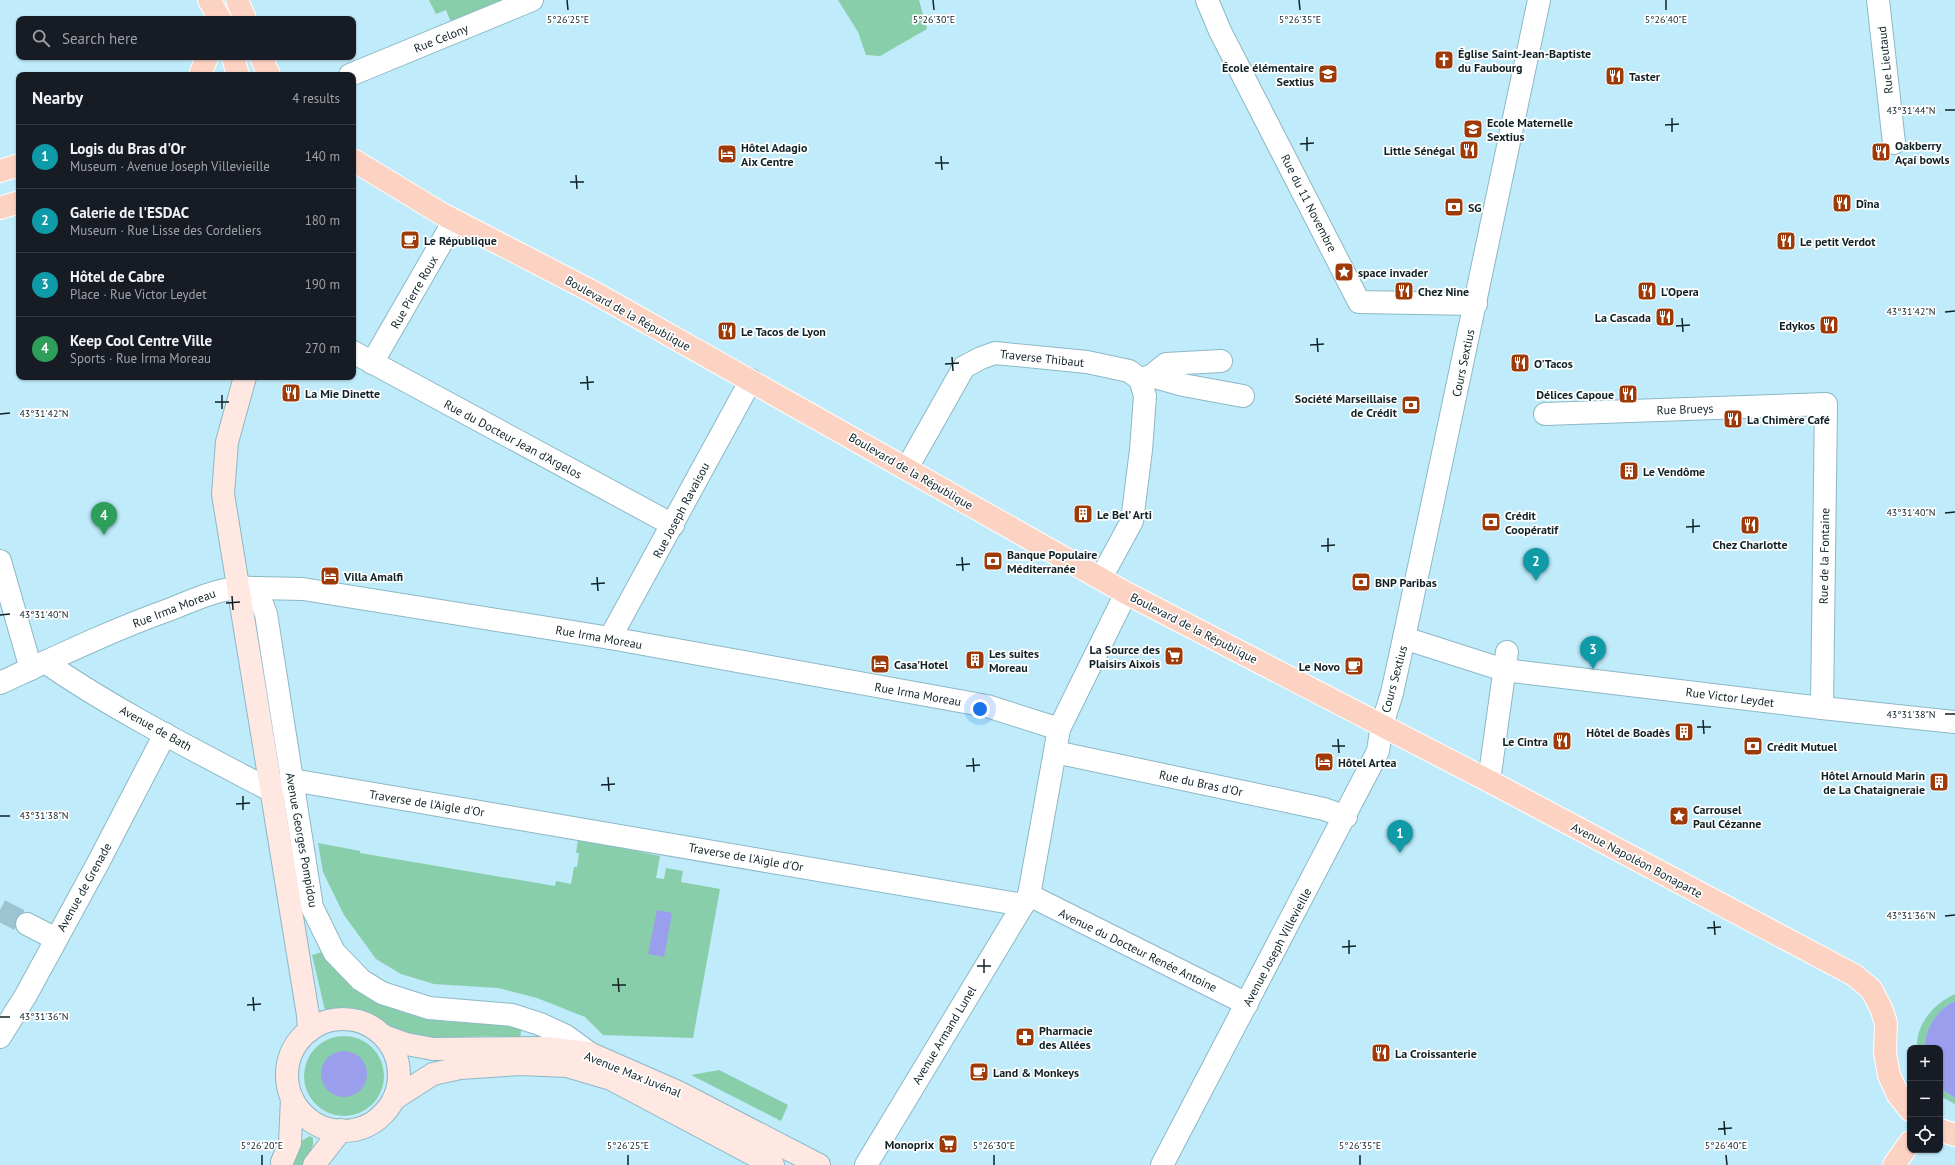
<!DOCTYPE html>
<html lang="en">
<head>
<meta charset="utf-8">
<style>
  :root { --surface:#171b24; --page:#242831; --text:#f1f3f6; --muted:#9ea1a6; --line:#363941; --accent:#cc9f8b }
  body { margin:0; font-family:"PT Sans",sans-serif; background:var(--page); color:var(--text) }
  .controls { position:absolute; right:12px; bottom:12px; display:grid; overflow:hidden; border-radius:8px; box-shadow:0 1px 3px #0004 }
  .controls button { width:36px; height:36px; display:grid; place-items:center; padding:0; border:0; border-bottom:1px solid var(--line); background:var(--surface); color:var(--text); font:20px sans-serif }
  .you { position:absolute; left:980px; top:709px; width:14px; height:14px; margin:-10px; border:3px solid #fff; border-radius:50%; background:#1a73e8; box-shadow:0 0 0 6px #1a73e833 }
  .badge { display:grid; place-items:center; width:26px; height:26px; border-radius:50%; background:var(--accent); color:#fff; font-size:13px; font-weight:700 }
  .pin { position:absolute; translate:-50% -33px; filter:drop-shadow(0 1px 2px #0008) }
  .pin::after { content:''; position:absolute; top:21px; width:14px; height:12px; background:inherit; clip-path:polygon(0 0,100% 0,50% 100%) }
  .list { margin:0; padding:0; list-style:none }
  h2 { display:flex; justify-content:space-between; align-items:center; height:52px; margin:0; padding:0 16px; font-size:17px }
  h2 small { font-size:13px; font-weight:400; color:var(--muted) }
  .list li { display:grid; grid-template-columns:26px 1fr auto; gap:12px; align-items:center; box-sizing:border-box; height:64px; padding:0 16px; border-top:1px solid var(--line) }
  .list b { display:block; font-size:15px; white-space:nowrap }
  .list p { margin:0; font-size:13px; white-space:nowrap; color:var(--muted) }
  .list em { font-size:13px; font-style:normal; color:var(--muted) }
  .icon { flex:none; width:22px; height:22px; fill:none; stroke:currentColor; stroke-width:2; stroke-linecap:round; stroke-linejoin:round }
  .map { position:relative; flex:none; width:1955px; height:1165px; overflow:hidden }
  .search { position:absolute; background:var(--surface); box-shadow:0 1px 3px #0004; left:16px; top:16px; width:340px; height:44px; display:flex; align-items:center; gap:10px; box-sizing:border-box; padding:0 14px; border-radius:8px; color:var(--muted); font-size:15px }
  .panel { position:absolute; background:var(--surface); box-shadow:0 1px 3px #0004; left:16px; top:72px; width:340px; height:308px; border-radius:8px }
  .map>svg:first-child { display:block }
</style>
</head>
<body>
<div class="map">
<svg width="1955" height="1165" viewBox="0 0 1955 1165">
  <rect width="100%" height="100%" fill="#bfebfa"/>
  <!-- green -->
  <g fill="#89ceaa">
    <polygon points="429,0 511,0 452,25 446,10 436,14"/>
    <polygon points="838,0 919,0 927,29 880,56 866,55 858,32"/>
    <polygon points="578,839 660,856 656,878 664,879 666,868 683,871 681,882 720,889 693,1038 603,1035 585,1017 537,998 498,988 434,984 401,974 376,959 344,915 323,872 318,843 360,851 360,853 555,886 556,881 571,884 574,867 577,867 579,853 576,853"/>
    <path d="M326,951C346,971 366,995 393,1008C426,1025 484,1023 522,1025L520,1038L488,1036L463,1037L437,1040L414,1039L362,1010L344,1007L325,1010L312,955Z"/>
    <path d="M1955,994V1001C1936,1010 1926,1028 1924,1048H1917C1916,1023 1934,1004 1955,994Z"/>
    <circle cx="344" cy="1076" r="40"/>
    <polygon points="719,1070 788,1105 781,1121 691,1075"/>
    <polygon points="1940,1088 1955,1098 1955,1104 1940,1096"/>
    <polygon points="310,1136 313,1138 313,1145 304,1165 290,1165 303,1140"/>
  </g>
  <!-- water -->
  <g fill="#9a9eed">
    <polygon points="657,910 672,913 664,957 648,954"/>
    <path d="M1955,1001V1098L1940,1088V1048H1924C1926,1028 1936,1010 1955,1001Z"/>
    <circle cx="344" cy="1074" r="23"/>
  </g>
  <g fill="none" stroke-linecap="round" stroke-linejoin="round">
    <!-- minor-tunnel -->
    <polyline stroke="#9cc3d0" stroke-width="22" stroke-dasharray="22 11" stroke-linecap="butt" points="0,910 27,924"/>
    <defs>
      <g id="minor">
        <polyline points="1207,0 1220,31 1359,302 1476,304"/>
        <polyline points="1878,0 1894,143"/>
        <polyline points="350,75 532,0"/>
        <polyline points="353,352 673,525"/>
        <polyline points="372,363 454,221"/>
        <polyline points="1151,376 1166,364 1221,361"/>
        <polyline points="1140,379 1151,376 1183,385 1243,396"/>
        <polyline points="1545,414 1826,404 1822,708"/>
        <polyline points="907,468 964,367 981,358 995,353 1087,362 1129,371 1140,379 1145,396 1141,450 1132,521 1101,578"/>
        <polyline points="0,561 31,669"/>
        <polyline points="256,588 303,589 610,638 987,706 1059,729"/>
        <polyline points="610,638 751,380"/>
        <polyline points="1404,638 1504,670 1822,708 1955,722"/>
        <path d="M45,662C116,711 194,750 270,790L292,780L1023,905"/>
        <polyline points="1055,752 1324,809 1346,817"/>
        <polyline points="1489,781 1507,652"/>
        <polyline points="1029,895 1247,1004"/>
        <polyline points="27,924 56,939"/>
        <polyline points="0,1037 26,995 98,863 165,734"/>
        <polyline points="866,1165 1029,895 1059,729 1126,593"/>
        <polyline points="1162,1165 1370,767 1378,751 1382,725 1392,693 1404,638 1539,0"/>
      </g>
      <path id="tertiary" d="M0,683C56,657 112,630 171,609C202,597 221,586 256,588L266,614L312,907L334,952L361,980L382,993L429,1008L512,1015L540,1024L566,1036L589,1053"/>
      <g id="secondary">
        <polyline points="245,377 227,442 223,494 308,1015 309,1031"/>
        <circle cx="343" cy="1075" r="56"/>
        <polyline points="384,1036 406,1044 433,1049 546,1048 589,1053 678,1092 819,1165"/>
        <polyline points="394,1099 433,1074 460,1068 520,1064 567,1066 611,1079 773,1165"/>
        <polyline points="282,1162 290,1143 292,1098"/>
        <polyline points="314,1165 341,1130"/>
      </g>
      <g id="primary">
        <polyline points="209,0 220,19"/>
        <polyline points="237,0 245,19"/>
        <polyline points="233,57 238,75"/>
        <polyline points="261,57 269,75"/>
        <polyline points="200,75 207,57"/>
        <polyline points="353,160 442,214 595,293 1126,593 1489,781 1854,975 1871,989 1881,1008 1886,1023 1885,1053 1889,1075 1898,1095 1910,1110"/>
        <polyline points="0,171 19,165"/>
        <polyline points="0,208 19,202"/>
        <polyline points="1940,1130 1955,1135"/>
        <polyline points="1894,1165 1910,1142"/>
      </g>
    </defs>
    <!-- minor casing -->
    <use href="#minor" stroke="#8db8c6" stroke-width="24"/>
    <!-- tertiary casing -->
    <use href="#tertiary" stroke="#8db8c6" stroke-width="24"/>
    <!-- secondary casing -->
    <use href="#secondary" stroke="#8db8c6" stroke-width="24"/>
    <!-- primary casing -->
    <use href="#primary" stroke="#fff" stroke-width="24"/>
    <!-- minor -->
    <use href="#minor" stroke="#fff" stroke-width="22"/>
    <!-- tertiary -->
    <use href="#tertiary" stroke="#fff" stroke-width="22"/>
    <!-- secondary -->
    <use href="#secondary" stroke="#fee8e1" stroke-width="22"/>
    <!-- primary -->
    <use href="#primary" stroke="#fcd2c2" stroke-width="22"/>
  </g>
  <!-- ticks -->
  <path fill="none" stroke="#112227" stroke-width="1.5" d="M567,0L568,10M933,0L934,10M1299,0L1300,10M1666,0V10M1945,110H1955M1672,118V132M1665,125L1679,124M1307,137V151M1300,144L1314,143M941,156L942,170M935,163H949M576,175L577,189M570,182H584M1945,312L1955,311M1682,318L1683,332M1676,326L1690,325M1317,338L1318,352M1310,345L1324,344M952,357L953,371M945,364L959,363M587,376L588,390M580,383L594,382M222,395V409M215,402H229M0,414L10,413M1945,513L1955,512M1693,519V533M1686,527L1700,526M1328,538V552M1321,546L1335,545M962,557L963,571M956,565L970,564M597,577L598,591M591,584L605,583M232,596L233,610M226,603L240,602M0,615L10,614M1945,714H1955M1703,720L1704,734M1697,727H1711M1338,739L1339,753M1332,746H1345M973,758L974,772M966,766L980,765M608,777L609,791M601,785L615,784M243,796V810M236,804L250,803M0,816H10M1945,916L1955,915M1714,921L1715,935M1707,928L1721,927M1349,940V954M1342,947L1356,946M984,959V973M977,966H991M618,978L619,992M612,985H626M253,997L254,1011M247,1005L261,1004M0,1017H10M1724,1121L1725,1135M1718,1129L1732,1128M262,1155V1165M628,1155V1165M994,1155V1165M1360,1155V1165M1726,1155L1727,1165"/>
  <!-- icons -->
  <defs>
    <symbol id="church-square" viewBox="-11 -11 22 22"><rect x="-9" y="-9" width="18" height="18" rx="4" fill="#9e3908" stroke="#fff"/><path d="M-1.2-6h2.4v3.5h3.3v2.4h-3.3V6h-2.4V-.1h-3.3v-2.4h3.3Z" fill="#fff"/></symbol>
    <symbol id="school-square" viewBox="-11 -11 22 22"><rect x="-9" y="-9" width="18" height="18" rx="4" fill="#9e3908" stroke="#fff"/><path d="M0-5L7-2L0 1L-7-2ZM-4 1L0 2.5L4 1V4Q0 6-4 4Z" fill="#fff"/></symbol>
    <symbol id="restaurant-square" viewBox="-11 -11 22 22"><rect x="-9" y="-9" width="18" height="18" rx="4" fill="#9e3908" stroke="#fff"/><path d="M-5-6h1v4h1v-4h1v4h1v-4h1v5L-1.5 .5V6h-2V.5L-5-1ZM5-6V6H3V1.5H1.5Q1.5-4 5-6Z" fill="#fff"/></symbol>
    <symbol id="hotel-square" viewBox="-11 -11 22 22"><rect x="-9" y="-9" width="18" height="18" rx="4" fill="#9e3908" stroke="#fff"/><path d="M-6-4.5h1.5V1H6V5H4.5V3h-9V5H-6ZM-4 0a1.8 1.8 0 1 1 3.6 0ZM.5 0V-2.5h3Q6-2.5 6 0Z" fill="#fff"/></symbol>
    <symbol id="bank-square" viewBox="-11 -11 22 22"><rect x="-9" y="-9" width="18" height="18" rx="4" fill="#9e3908" stroke="#fff"/><path d="M-6-4H6V4H-6ZM0-2.3a2.3 2.3 0 1 0 0 4.6a2.3 2.3 0 1 0 0-4.6Z" fill="#fff"/></symbol>
    <symbol id="cafe-square" viewBox="-11 -11 22 22"><rect x="-9" y="-9" width="18" height="18" rx="4" fill="#9e3908" stroke="#fff"/><path d="M-5.5-4.5H6V0H3Q3 3.5 0 3.5H-2.5Q-5.5 3.5-5.5 0ZM3-3.2v2h1.7v-2ZM-6 4.5H4V6H-6Z" fill="#fff"/></symbol>
    <symbol id="sight-square" viewBox="-11 -11 22 22"><rect x="-9" y="-9" width="18" height="18" rx="4" fill="#9e3908" stroke="#fff"/><path d="M0-6L1.8-2.2L6-1.7L2.9 1.2L3.7 5.4L0 3.3L-3.7 5.4L-2.9 1.2L-6-1.7L-1.8-2.2Z" fill="#fff"/></symbol>
    <symbol id="building-square" viewBox="-11 -11 22 22"><rect x="-9" y="-9" width="18" height="18" rx="4" fill="#9e3908" stroke="#fff"/><path d="M-4-6H4V6H1V3H-1V6H-4ZM-2.5-4.3h1.7v1.8h-1.7ZM.8-4.3h1.7v1.8H.8ZM-2.5-1h1.7V.8h-1.7ZM.8-1h1.7V.8H.8Z" fill="#fff"/></symbol>
    <symbol id="supermarket-square" viewBox="-11 -11 22 22"><rect x="-9" y="-9" width="18" height="18" rx="4" fill="#9e3908" stroke="#fff"/><path d="M-6-5.5h2.5l.6 2H6L4.5 2H-2.5L-4.4-4H-6ZM-1.5 3.2a1.3 1.3 0 1 0 .1 0ZM3 3.2a1.3 1.3 0 1 0 .1 0Z" fill="#fff"/></symbol>
    <symbol id="pharmacy-square" viewBox="-11 -11 22 22"><rect x="-9" y="-9" width="18" height="18" rx="4" fill="#9e3908" stroke="#fff"/><path d="M-2-6h4v4h4v4h-4v4h-4v-4h-4v-4h4Z" fill="#fff"/></symbol>
  </defs>
  <g fill-rule="evenodd">
    <use href="#church-square" x="1433" y="49" width="22" height="22"/>
    <use href="#school-square" x="1317" y="63" width="22" height="22"/>
    <use href="#restaurant-square" x="1604" y="65" width="22" height="22"/>
    <use href="#school-square" x="1462" y="118" width="22" height="22"/>
    <use href="#restaurant-square" x="1458" y="139" width="22" height="22"/>
    <use href="#restaurant-square" x="1870" y="141" width="22" height="22"/>
    <use href="#hotel-square" x="716" y="143" width="22" height="22"/>
    <use href="#restaurant-square" x="1831" y="192" width="22" height="22"/>
    <use href="#bank-square" x="1443" y="196" width="22" height="22"/>
    <use href="#cafe-square" x="399" y="229" width="22" height="22"/>
    <use href="#restaurant-square" x="1775" y="230" width="22" height="22"/>
    <use href="#sight-square" x="1333" y="261" width="22" height="22"/>
    <use href="#restaurant-square" x="1393" y="280" width="22" height="22"/>
    <use href="#restaurant-square" x="1636" y="280" width="22" height="22"/>
    <use href="#restaurant-square" x="1654" y="306" width="22" height="22"/>
    <use href="#restaurant-square" x="1818" y="314" width="22" height="22"/>
    <use href="#restaurant-square" x="716" y="320" width="22" height="22"/>
    <use href="#restaurant-square" x="1509" y="352" width="22" height="22"/>
    <use href="#restaurant-square" x="280" y="382" width="22" height="22"/>
    <use href="#restaurant-square" x="1617" y="383" width="22" height="22"/>
    <use href="#bank-square" x="1400" y="394" width="22" height="22"/>
    <use href="#restaurant-square" x="1722" y="408" width="22" height="22"/>
    <use href="#building-square" x="1618" y="460" width="22" height="22"/>
    <use href="#building-square" x="1072" y="503" width="22" height="22"/>
    <use href="#bank-square" x="1480" y="511" width="22" height="22"/>
    <use href="#restaurant-square" x="1739" y="514" width="22" height="22"/>
    <use href="#bank-square" x="982" y="550" width="22" height="22"/>
    <use href="#hotel-square" x="319" y="565" width="22" height="22"/>
    <use href="#bank-square" x="1350" y="571" width="22" height="22"/>
    <use href="#supermarket-square" x="1163" y="645" width="22" height="22"/>
    <use href="#building-square" x="964" y="649" width="22" height="22"/>
    <use href="#hotel-square" x="869" y="653" width="22" height="22"/>
    <use href="#cafe-square" x="1343" y="655" width="22" height="22"/>
    <use href="#building-square" x="1673" y="721" width="22" height="22"/>
    <use href="#restaurant-square" x="1551" y="730" width="22" height="22"/>
    <use href="#bank-square" x="1742" y="735" width="22" height="22"/>
    <use href="#hotel-square" x="1313" y="751" width="22" height="22"/>
    <use href="#building-square" x="1928" y="771" width="22" height="22"/>
    <use href="#sight-square" x="1668" y="805" width="22" height="22"/>
    <use href="#pharmacy-square" x="1014" y="1026" width="22" height="22"/>
    <use href="#restaurant-square" x="1370" y="1042" width="22" height="22"/>
    <use href="#cafe-square" x="968" y="1061" width="22" height="22"/>
    <use href="#supermarket-square" x="937" y="1133" width="22" height="22"/>
  </g>
  <g text-anchor="middle" dominant-baseline="central" stroke-width="3.5" stroke-linejoin="round" paint-order="stroke">
    <!-- street labels -->
    <g font-size="12" fill="#112227" stroke="#fff">
      <text transform="translate(441 38) rotate(-22)">Rue Celony</text>
      <text transform="translate(1885 60) rotate(-96)">Rue Lieutaud</text>
      <text transform="translate(1309 203) rotate(63)">Rue du 11 Novembre</text>
      <text transform="translate(414 292) rotate(-60)">Rue Pierre Roux</text>
      <text transform="translate(628 313) rotate(29)">Boulevard de la République</text>
      <text transform="translate(1042 358) rotate(6)">Traverse Thibaut</text>
      <text transform="translate(1463 363) rotate(-78)">Cours Sextius</text>
      <text transform="translate(1685 409) rotate(-2)">Rue Brueys</text>
      <text transform="translate(513 439) rotate(28)">Rue du Docteur Jean d'Argelos</text>
      <text transform="translate(911 471) rotate(30)">Boulevard de la République</text>
      <text transform="translate(681 510) rotate(-62)">Rue Joseph Ravaisou</text>
      <text transform="translate(1824 556) rotate(-89)">Rue de la Fontaine</text>
      <text transform="translate(174 608) rotate(-21)">Rue Irma Moreau</text>
      <text transform="translate(1194 628) rotate(27)">Boulevard de la République</text>
      <text transform="translate(599 637) rotate(10)">Rue Irma Moreau</text>
      <text transform="translate(1394 679) rotate(-75)">Cours Sextius</text>
      <text transform="translate(918 694) rotate(10)">Rue Irma Moreau</text>
      <text transform="translate(1730 697) rotate(7)">Rue Victor Leydet</text>
      <text transform="translate(156 728) rotate(29)">Avenue de Bath</text>
      <text transform="translate(1201 783) rotate(12)">Rue du Bras d'Or</text>
      <text transform="translate(427 803) rotate(9)">Traverse de l'Aigle d'Or</text>
      <text transform="translate(302 840) rotate(80)">Avenue Georges Pompidou</text>
      <text transform="translate(746 857) rotate(10)">Traverse de l'Aigle d'Or</text>
      <text transform="translate(1637 860) rotate(28)">Avenue Napoléon Bonaparte</text>
      <text transform="translate(84 887) rotate(-61)">Avenue de Grenade</text>
      <text transform="translate(1277 947) rotate(-62)">Avenue Joseph Villevieille</text>
      <text transform="translate(1138 950) rotate(26)">Avenue du Docteur Renée Antoine</text>
      <text transform="translate(944 1035) rotate(-59)">Avenue Armand Lunel</text>
      <text transform="translate(633 1074) rotate(22)">Avenue Max Juvénal</text>
    </g>
    <!-- poi labels -->
    <g font-size="12" font-weight="bold" fill="#112227" stroke="#fff" text-anchor="start">
      <text x="1458" y="53">Église Saint-Jean-Baptiste<tspan x="1458" dy="14">du Faubourg</tspan></text>
      <text x="1314" y="67" text-anchor="end">École élémentaire<tspan x="1314" dy="14">Sextius</tspan></text>
      <text x="1629" y="76">Taster</text>
      <text x="1487" y="122">Ecole Maternelle<tspan x="1487" dy="14">Sextius</tspan></text>
      <text x="1895" y="145">Oakberry<tspan x="1895" dy="14">Açaí bowls</tspan></text>
      <text x="741" y="147">Hôtel Adagio<tspan x="741" dy="14">Aix Centre</tspan></text>
      <text x="1455" y="150" text-anchor="end">Little Sénégal</text>
      <text x="1856" y="203">Dîna</text>
      <text x="1468" y="207">SG</text>
      <text x="424" y="240">Le République</text>
      <text x="1800" y="241">Le petit Verdot</text>
      <text x="1358" y="272">space invader</text>
      <text x="1418" y="291">Chez Nine</text>
      <text x="1661" y="291">L'Opera</text>
      <text x="1651" y="317" text-anchor="end">La Cascada</text>
      <text x="1815" y="325" text-anchor="end">Edykos</text>
      <text x="741" y="331">Le Tacos de Lyon</text>
      <text x="1534" y="363">O'Tacos</text>
      <text x="305" y="393">La Mie Dinette</text>
      <text x="1614" y="394" text-anchor="end">Délices Capoue</text>
      <text x="1397" y="398" text-anchor="end">Société Marseillaise<tspan x="1397" dy="14">de Crédit</tspan></text>
      <text x="1747" y="419">La Chimère Café</text>
      <text x="1643" y="471">Le Vendôme</text>
      <text x="1097" y="514">Le Bel’ Arti</text>
      <text x="1505" y="515">Crédit<tspan x="1505" dy="14">Coopératif</tspan></text>
      <text x="1750" y="544" text-anchor="middle">Chez Charlotte</text>
      <text x="1007" y="554">Banque Populaire<tspan x="1007" dy="14">Méditerranée</tspan></text>
      <text x="344" y="576">Villa Amalfi</text>
      <text x="1375" y="582">BNP Paribas</text>
      <text x="1160" y="649" text-anchor="end">La Source des<tspan x="1160" dy="14">Plaisirs Aixois</tspan></text>
      <text x="989" y="653">Les suites<tspan x="989" dy="14">Moreau</tspan></text>
      <text x="894" y="664">Casa'Hotel</text>
      <text x="1340" y="666" text-anchor="end">Le Novo</text>
      <text x="1670" y="732" text-anchor="end">Hôtel de Boadès</text>
      <text x="1548" y="741" text-anchor="end">Le Cintra</text>
      <text x="1767" y="746">Crédit Mutuel</text>
      <text x="1338" y="762">Hôtel Artea</text>
      <text x="1925" y="775" text-anchor="end">Hôtel Arnould Marin<tspan x="1925" dy="14">de La Chataigneraie</tspan></text>
      <text x="1693" y="809">Carrousel<tspan x="1693" dy="14">Paul Cézanne</tspan></text>
      <text x="1039" y="1030">Pharmacie<tspan x="1039" dy="14">des Allées</tspan></text>
      <text x="1395" y="1053">La Croissanterie</text>
      <text x="993" y="1072">Land &amp; Monkeys</text>
      <text x="934" y="1144" text-anchor="end">Monoprix</text>
    </g>
  </g>
  <g font-size="10" text-anchor="middle" fill="#112227" stroke="#fff" stroke-width="3.5" stroke-linejoin="round" paint-order="stroke">
    <text x="568" y="23">5°26'25"E</text>
    <text x="934" y="23">5°26'30"E</text>
    <text x="1300" y="23">5°26'35"E</text>
    <text x="1666" y="23">5°26'40"E</text>
    <text x="1911" y="114">43°31'44"N</text>
    <text x="1911" y="315">43°31'42"N</text>
    <text x="44" y="417">43°31'42"N</text>
    <text x="1911" y="516">43°31'40"N</text>
    <text x="44" y="618">43°31'40"N</text>
    <text x="1911" y="718">43°31'38"N</text>
    <text x="44" y="819">43°31'38"N</text>
    <text x="1911" y="919">43°31'36"N</text>
    <text x="44" y="1020">43°31'36"N</text>
    <text x="262" y="1149">5°26'20"E</text>
    <text x="628" y="1149">5°26'25"E</text>
    <text x="994" y="1149">5°26'30"E</text>
    <text x="1360" y="1149">5°26'35"E</text>
    <text x="1726" y="1149">5°26'40"E</text>
  </g>
</svg>
<div class="controls">
<button>+</button>
<button>−</button>
<button><svg class="icon" aria-label="locate" viewBox="0 0 24 24"><circle cx="12" cy="12" r="6"/><path d="M12 2v4M12 18v4M2 12h4M18 12h4"/></svg></button>
</div>
<div class="you"></div>
<div class="pin badge" style="left:1400px;top:853px;background:#0f9aa8">1</div>
<div class="pin badge" style="left:1536px;top:581px;background:#0f9aa8">2</div>
<div class="pin badge" style="left:1593px;top:669px;background:#0f9aa8">3</div>
<div class="pin badge" style="left:104px;top:535px;background:#2e9e5b">4</div>
<div class="search"><svg class="icon" aria-label="search" viewBox="0 0 24 24"><circle cx="10" cy="10" r="6"/><path d="M15 15l6 6"/></svg>Search here</div>
<section class="panel">
<h2>Nearby<small>4 results</small></h2>
<ul class="list">
<li><span class="badge" style="background:#0f9aa8">1</span><div><b>Logis du Bras d'Or</b><p>Museum · Avenue Joseph Villevieille</p></div><em>140 m</em></li>
<li><span class="badge" style="background:#0f9aa8">2</span><div><b>Galerie de l'ESDAC</b><p>Museum · Rue Lisse des Cordeliers</p></div><em>180 m</em></li>
<li><span class="badge" style="background:#0f9aa8">3</span><div><b>Hôtel de Cabre</b><p>Place · Rue Victor Leydet</p></div><em>190 m</em></li>
<li><span class="badge" style="background:#2e9e5b">4</span><div><b>Keep Cool Centre Ville</b><p>Sports · Rue Irma Moreau</p></div><em>270 m</em></li>
</ul>
</section>
</div>
</body>
</html>
